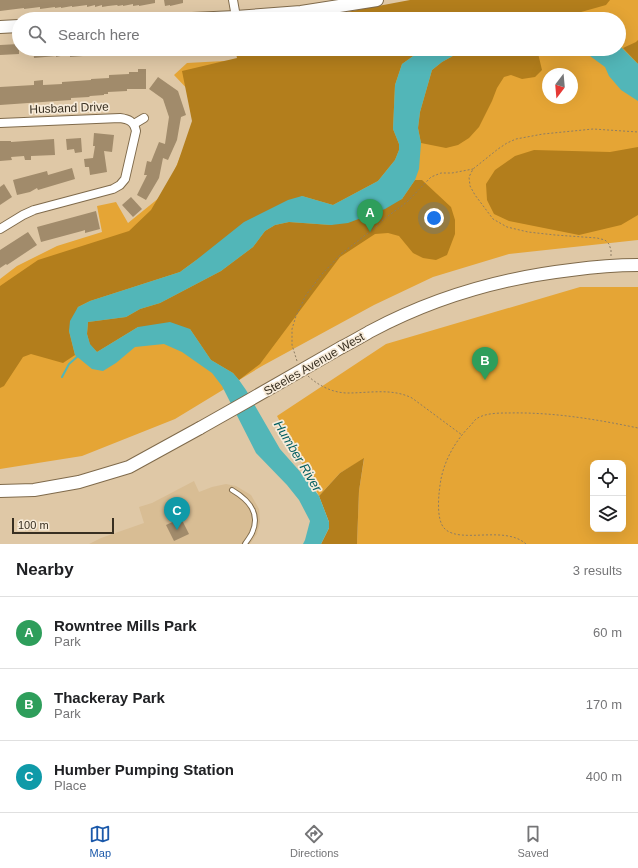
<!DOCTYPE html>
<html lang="en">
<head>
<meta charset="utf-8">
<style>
  :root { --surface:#fff; --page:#f2f2f2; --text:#202124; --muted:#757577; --line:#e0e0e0; --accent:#1b59aa }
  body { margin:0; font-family:Arial,sans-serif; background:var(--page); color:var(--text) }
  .controls { position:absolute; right:12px; bottom:12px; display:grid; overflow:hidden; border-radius:8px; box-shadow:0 4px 16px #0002 }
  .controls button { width:36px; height:36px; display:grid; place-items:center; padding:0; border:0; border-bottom:1px solid var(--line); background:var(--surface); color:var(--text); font:20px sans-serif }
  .compass { position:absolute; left:542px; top:68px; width:36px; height:36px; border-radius:50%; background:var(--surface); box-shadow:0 4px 16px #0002; rotate:196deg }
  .scale { position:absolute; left:12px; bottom:10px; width:102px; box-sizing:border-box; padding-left:4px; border:2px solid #382f21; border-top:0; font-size:11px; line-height:14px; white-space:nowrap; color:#382f21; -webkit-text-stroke:3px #f7ebd9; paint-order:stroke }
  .you { position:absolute; left:434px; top:218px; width:14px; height:14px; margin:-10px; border:3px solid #fff; border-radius:50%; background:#1a73e8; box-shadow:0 0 0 6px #1a73e833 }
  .badge { display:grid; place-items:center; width:26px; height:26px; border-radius:50%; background:var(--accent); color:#fff; font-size:13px; font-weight:700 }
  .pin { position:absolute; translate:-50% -33px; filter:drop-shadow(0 1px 2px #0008) }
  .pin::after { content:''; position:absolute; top:21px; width:14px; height:12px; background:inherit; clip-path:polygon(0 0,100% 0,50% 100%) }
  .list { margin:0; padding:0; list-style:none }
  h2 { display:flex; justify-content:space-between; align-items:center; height:52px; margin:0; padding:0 16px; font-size:17px }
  h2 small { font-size:13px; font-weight:400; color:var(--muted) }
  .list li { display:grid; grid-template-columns:26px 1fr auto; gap:12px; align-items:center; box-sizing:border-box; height:72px; padding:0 16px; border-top:1px solid var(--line) }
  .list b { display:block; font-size:15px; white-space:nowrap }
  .list p { margin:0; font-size:13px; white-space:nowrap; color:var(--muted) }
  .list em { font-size:13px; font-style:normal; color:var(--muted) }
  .icon { flex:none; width:22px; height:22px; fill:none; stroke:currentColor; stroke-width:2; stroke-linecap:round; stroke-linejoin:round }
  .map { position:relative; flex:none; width:638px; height:544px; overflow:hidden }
  .search { position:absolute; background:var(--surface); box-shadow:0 4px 16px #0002; left:12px; right:12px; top:12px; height:44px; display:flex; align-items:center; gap:10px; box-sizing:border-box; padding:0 14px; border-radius:22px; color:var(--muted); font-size:15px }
  .sheet { height:268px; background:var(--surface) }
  nav { display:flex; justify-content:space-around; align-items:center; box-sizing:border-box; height:56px; border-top:1px solid var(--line); background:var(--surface); font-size:11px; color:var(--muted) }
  nav a { display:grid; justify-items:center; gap:2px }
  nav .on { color:var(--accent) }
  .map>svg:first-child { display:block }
</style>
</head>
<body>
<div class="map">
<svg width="638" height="544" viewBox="0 0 638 544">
  <rect width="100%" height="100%" fill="#dfc8a6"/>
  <!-- built -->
  <polygon fill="#d8bd94" points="194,481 199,492 212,487 226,484 236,486 251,495 259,509 260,522 257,534 250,544 89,544 101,538 144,523 139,507 152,503"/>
  <!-- green -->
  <g fill="#e5a535" fill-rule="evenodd">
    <path d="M446,0H638V240L509,254L433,277L374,305L262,366L175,419L82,456L0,469V279L17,266L57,246L102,232L97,206L116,202L128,223L165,193L196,119L193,95L174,75L187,63L242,60L243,49H619V19H341ZM548,74H572V98H548Z"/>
    <path d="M580,287H638V544H357L359,491L364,459L340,473L319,496L277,416L386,344ZM593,463H623V529H593Z"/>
  </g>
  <!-- forest -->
  <g fill="#b37e1c">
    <polygon points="410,0 610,0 606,5 574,14 566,19 278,19 341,13"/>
    <polygon points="638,40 638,64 623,48 636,42"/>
    <polygon points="235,49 423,49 402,64 395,85 393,129 399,144 399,150 395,160 378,181 333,205 302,196 195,261 180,272 90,301 78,307 69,331 75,355 63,363 31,354 23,357 4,386 0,388 0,286 38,260 129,231 151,210 177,165 192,121 182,71 237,58"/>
    <polygon points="472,49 537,49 542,70 535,77 522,79 511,75 504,77 497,88 492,101 479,127 469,138 458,145 446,148 421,143 418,128 420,112 432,70 442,62 460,52"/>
    <polygon points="638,147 638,215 621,225 579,235 509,221 494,214 487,200 486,184 495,170 515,156 534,150 610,152"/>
    <polygon points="415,180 422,180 451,207 455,220 455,234 447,255 436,260 423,258 413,253 399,236 388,233 375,234 340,257 260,364 239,380 233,373 211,360 190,329 138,327 97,352 90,345 87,334 88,322 126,317 140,309 160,303 221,271 253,247 265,231 275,225 289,222 331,225 402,199"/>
    <polygon points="364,458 359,491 357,544 321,544 329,528 329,522 319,496 340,473"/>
  </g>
  <!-- water -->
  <g fill="#52b6b8">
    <polygon points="619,45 638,64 638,101 621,90 609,76 605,67 590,56 575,49 619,49"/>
    <polygon points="423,49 472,49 460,52 442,62 432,70 420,112 418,128 421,143 419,169 415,180 402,199 385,209 348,223 331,225 289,222 275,225 265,231 253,247 221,271 160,303 140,309 126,317 88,322 87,334 90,344 97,352 138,327 170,322 190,329 211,360 233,373 239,380 246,390 280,449 303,475 319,496 329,522 329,528 321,544 303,544 305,540 310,521 299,500 287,485 256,453 222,386 212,373 182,352 164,344 135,347 116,363 103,371 92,369 75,355 69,331 70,321 78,307 90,301 180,272 195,261 244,222 288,200 302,196 333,205 378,181 395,160 399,150 399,144 393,129 395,85 402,64"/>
  </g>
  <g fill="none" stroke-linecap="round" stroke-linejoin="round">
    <!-- stream -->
    <polyline stroke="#52b6b8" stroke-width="2" points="62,377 69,364 78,356"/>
  </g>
  <!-- building -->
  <g fill="#a18b6b">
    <polygon points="0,0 155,0 155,3 139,6 139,5 133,6 133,4 123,6 123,5 118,6 117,5 108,6 102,7 102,5 95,7 95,5 87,7 87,5 72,7 72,6 61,8 61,7 55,8 55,7 40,9 40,7 24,9 24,8 0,11"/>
    <polygon points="164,0 183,0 183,3 170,6 170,5 165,6"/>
    <polygon points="19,44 19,54 0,55 0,45"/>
    <polygon points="33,49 83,49 83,56 70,57 70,54 56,57 56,56 34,58"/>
    <polygon points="111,49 176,49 176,52 159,55 159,53 144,55 143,53 128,56 127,54 112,56"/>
    <polygon points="203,49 222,49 222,52 205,55"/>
    <polygon points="138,69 146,69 146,89 127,89 127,91 108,92 108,94 104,94 104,95 90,96 89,97 71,98 71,100 0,105 0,87 34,85 34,81 43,80 43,85 62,84 62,82 91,80 91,79 109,78 109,75 129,74 129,72 138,72"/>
    <polygon points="158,77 178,91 186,115 181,117 177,140 168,160 163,158 159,178 146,200 137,195 147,175 144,175 147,161 151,162 159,142 165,144 169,117 163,99 149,89"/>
    <polygon points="94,133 114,135 112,152 104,151 107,172 90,175 89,167 85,167 84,159 93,158 95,146 93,146"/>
    <polygon points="81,138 82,152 75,153 74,149 67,150 66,139"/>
    <polygon points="54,139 55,155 31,156 31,160 25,160 24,156 11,157 12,160 0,161 0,141 11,141 11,142"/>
    <polygon points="72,168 75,179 38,190 37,188 30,192 17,195 13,180 47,171 48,175"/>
    <polygon points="4,184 12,197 0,205 0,187"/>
    <polygon points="131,197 142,209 133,217 122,205"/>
    <polygon points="96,211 100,229 85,233 85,230 82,231 41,242 37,227"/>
    <polygon points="28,232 37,245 7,265 6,264 0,268 0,250"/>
    <polygon points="181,518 189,534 174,541 166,525"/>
  </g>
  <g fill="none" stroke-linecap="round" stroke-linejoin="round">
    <defs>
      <path id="lane" d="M232,490C249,500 261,513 252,533C250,537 247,541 245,544"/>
      <g id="street">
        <polyline points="233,0 236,17"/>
        <path d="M0,123L120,118C128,119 134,121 136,131L125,179L120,185L113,189L34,210L23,215L0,229"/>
        <polyline points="134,124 144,118"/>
      </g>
      <g id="secondary">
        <polyline points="192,19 236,17 301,12 377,0"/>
        <polyline points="0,27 19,26"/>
        <path d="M342,347C352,342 362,336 371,331C433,298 502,278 571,270C593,267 616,265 638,265"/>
        <polyline points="0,491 34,490 79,482 129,467 200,428"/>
      </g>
    </defs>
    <!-- lane casing -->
    <use href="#lane" stroke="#7f6a4b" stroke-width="6"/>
    <!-- street casing -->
    <use href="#street" stroke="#7f6a4b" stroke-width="10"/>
    <!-- secondary casing -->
    <use href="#secondary" stroke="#7f6a4b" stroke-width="14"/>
    <!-- path -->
    <g stroke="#8d7d64" stroke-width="1" stroke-dasharray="2 2" stroke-linecap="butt">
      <polyline points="611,256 611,250 609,244 605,240 597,238 555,235 528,232 507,227 493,219 475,195 470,186 469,177 473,169 498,149 507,143 516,139 543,134 593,129 638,132"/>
      <polyline points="297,361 292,345 292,329 296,316 306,295 322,274 341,254 377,226 384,219 407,202 431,177 441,173 452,173 473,169"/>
      <path d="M308,376C319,386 333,393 348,393C369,393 392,388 412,398L462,435"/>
      <path d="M526,544C505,525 461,544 445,529C435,520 439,490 441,479C445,459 456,440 470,426C472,424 474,421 476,419C485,413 498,413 508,413C552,412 595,419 638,428"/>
    </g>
    <!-- lane -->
    <use href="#lane" stroke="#fff" stroke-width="4"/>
    <!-- street -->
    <use href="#street" stroke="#fff" stroke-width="8"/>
    <!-- secondary -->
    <use href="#secondary" stroke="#fff" stroke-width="12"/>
    <defs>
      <polyline id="secondary-bridge" points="200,428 246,402 342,347"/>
    </defs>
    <!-- secondary-bridge casing -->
    <use href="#secondary-bridge" stroke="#7f6a4b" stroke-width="14" stroke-linecap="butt"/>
    <!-- secondary-bridge -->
    <use href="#secondary-bridge" stroke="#fff" stroke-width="12"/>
  </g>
  <g text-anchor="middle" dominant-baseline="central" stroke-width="3.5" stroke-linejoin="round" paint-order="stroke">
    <!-- street labels -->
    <g font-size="12" fill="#382f21" stroke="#f7ebd9">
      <text transform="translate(69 108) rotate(-2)">Husband Drive</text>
      <text transform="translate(314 364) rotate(-30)">Steeles Avenue West</text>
    </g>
    <!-- water labels -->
    <g font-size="13" font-style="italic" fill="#055f61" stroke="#f7ebd9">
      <text transform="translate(298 456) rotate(59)">Humber River</text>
    </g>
  </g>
</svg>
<div class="controls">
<button><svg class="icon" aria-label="locate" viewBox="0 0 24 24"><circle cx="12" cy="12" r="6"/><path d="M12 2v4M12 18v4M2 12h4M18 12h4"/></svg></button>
<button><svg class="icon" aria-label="layers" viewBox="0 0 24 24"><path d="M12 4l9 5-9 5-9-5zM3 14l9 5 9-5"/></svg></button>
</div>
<svg class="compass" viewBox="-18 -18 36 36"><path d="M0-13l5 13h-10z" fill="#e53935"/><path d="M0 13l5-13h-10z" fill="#757577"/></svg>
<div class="scale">100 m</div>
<div class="you"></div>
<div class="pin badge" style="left:370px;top:232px;background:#2e9e5b">A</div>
<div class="pin badge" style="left:485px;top:380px;background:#2e9e5b">B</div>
<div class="pin badge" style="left:177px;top:530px;background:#0f9aa8">C</div>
<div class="search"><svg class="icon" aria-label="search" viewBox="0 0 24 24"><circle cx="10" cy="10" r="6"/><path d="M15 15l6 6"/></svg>Search here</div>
</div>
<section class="sheet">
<h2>Nearby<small>3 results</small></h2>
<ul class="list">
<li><span class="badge" style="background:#2e9e5b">A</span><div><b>Rowntree Mills Park</b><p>Park</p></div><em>60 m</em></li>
<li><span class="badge" style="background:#2e9e5b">B</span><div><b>Thackeray Park</b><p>Park</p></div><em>170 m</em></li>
<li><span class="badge" style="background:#0f9aa8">C</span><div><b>Humber Pumping Station</b><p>Place</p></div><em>400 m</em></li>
</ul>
</section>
<nav>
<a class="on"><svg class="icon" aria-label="map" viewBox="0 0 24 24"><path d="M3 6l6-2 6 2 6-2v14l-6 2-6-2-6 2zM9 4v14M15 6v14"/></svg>Map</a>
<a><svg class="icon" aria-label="directions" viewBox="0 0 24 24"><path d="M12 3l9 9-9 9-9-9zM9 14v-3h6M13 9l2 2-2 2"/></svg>Directions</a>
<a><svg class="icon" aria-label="saved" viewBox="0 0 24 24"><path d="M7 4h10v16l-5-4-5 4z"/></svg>Saved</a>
</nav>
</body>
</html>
